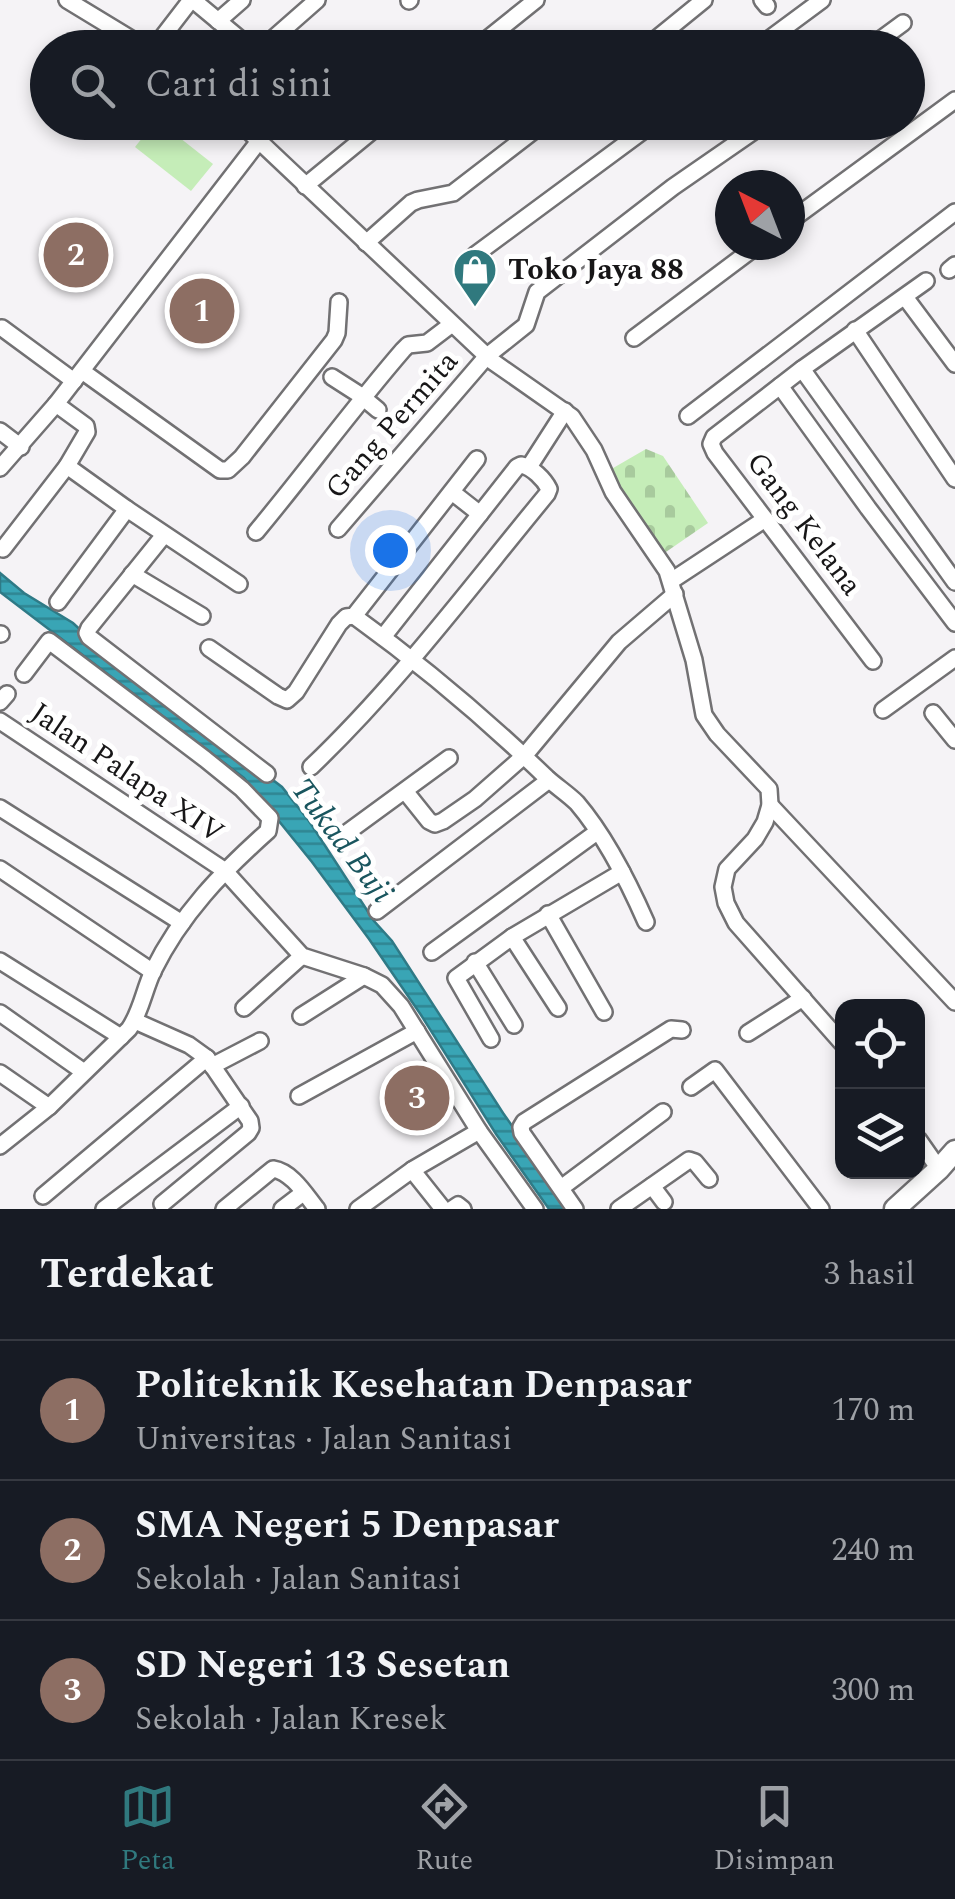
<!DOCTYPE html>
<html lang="id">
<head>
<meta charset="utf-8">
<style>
  :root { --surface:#171b24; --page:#242831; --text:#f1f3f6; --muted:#9ea1a6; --line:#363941; --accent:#30797e }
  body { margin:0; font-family:Spectral,serif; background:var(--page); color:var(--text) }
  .controls { position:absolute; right:30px; bottom:30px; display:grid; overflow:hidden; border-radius:20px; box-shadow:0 5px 15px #0003 }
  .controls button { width:90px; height:90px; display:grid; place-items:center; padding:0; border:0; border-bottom:2px solid var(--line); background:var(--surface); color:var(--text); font:50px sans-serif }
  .compass { position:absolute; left:715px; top:170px; width:90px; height:90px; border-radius:50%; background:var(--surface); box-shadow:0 5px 15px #0003; rotate:318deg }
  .you { position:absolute; left:390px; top:550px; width:35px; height:35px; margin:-25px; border:8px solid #fff; border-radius:50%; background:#1a73e8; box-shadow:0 0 0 15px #1a73e833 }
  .badge { display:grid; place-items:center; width:65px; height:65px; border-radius:50%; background:var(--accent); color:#fff; font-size:32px; font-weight:700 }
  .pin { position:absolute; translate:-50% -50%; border:5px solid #fff; box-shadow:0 2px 10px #0006 }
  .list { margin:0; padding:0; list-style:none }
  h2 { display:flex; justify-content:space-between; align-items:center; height:130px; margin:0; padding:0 40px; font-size:42px }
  h2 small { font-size:32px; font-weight:400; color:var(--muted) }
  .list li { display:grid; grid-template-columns:65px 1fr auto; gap:30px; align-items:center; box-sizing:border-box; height:140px; padding:0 40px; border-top:2px solid var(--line) }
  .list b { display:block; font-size:38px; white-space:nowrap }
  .list p { margin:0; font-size:32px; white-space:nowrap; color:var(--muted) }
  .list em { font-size:32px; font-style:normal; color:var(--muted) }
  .icon { flex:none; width:55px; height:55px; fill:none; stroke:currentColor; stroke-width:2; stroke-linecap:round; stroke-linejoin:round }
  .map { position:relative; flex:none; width:955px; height:1209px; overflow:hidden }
  .search { position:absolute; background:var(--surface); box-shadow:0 5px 15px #0003; left:30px; right:30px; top:30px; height:110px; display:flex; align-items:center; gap:25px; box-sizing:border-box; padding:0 35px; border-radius:55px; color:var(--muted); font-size:38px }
  .sheet { height:550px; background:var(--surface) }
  nav { display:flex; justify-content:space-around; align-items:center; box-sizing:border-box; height:140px; border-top:2px solid var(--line); background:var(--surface); font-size:28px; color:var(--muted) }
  nav a { display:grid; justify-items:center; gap:5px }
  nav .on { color:var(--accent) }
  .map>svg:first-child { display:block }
</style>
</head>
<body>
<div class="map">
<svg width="955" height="1209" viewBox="0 0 955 1209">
  <defs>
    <pattern id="cemetery-stones" width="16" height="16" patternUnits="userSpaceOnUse" patternTransform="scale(2.5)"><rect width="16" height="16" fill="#c5edb8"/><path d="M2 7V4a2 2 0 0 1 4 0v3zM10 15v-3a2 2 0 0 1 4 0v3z" fill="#a8ca9d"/></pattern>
    <pattern id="water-rules" width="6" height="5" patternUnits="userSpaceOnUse" patternTransform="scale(2.5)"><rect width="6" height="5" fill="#39a5b5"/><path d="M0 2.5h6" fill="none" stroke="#2f8592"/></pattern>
  </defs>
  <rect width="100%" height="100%" fill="#f5f3f6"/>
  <!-- green -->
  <polygon fill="#c5edb8" points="154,123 161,123 213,164 191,191 135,147"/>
  <!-- cemetery -->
  <polygon fill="url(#cemetery-stones)" points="646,449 663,456 708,523 663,554 619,493 608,471"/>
  <!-- water -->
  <polygon fill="url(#water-rules)" stroke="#2f7a86" stroke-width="2.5" points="0,573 24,593 73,623 101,649 282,787 309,821 374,921 392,941 503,1113 571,1209 549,1209 496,1134 421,1015 369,939 312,862 244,778 0,592"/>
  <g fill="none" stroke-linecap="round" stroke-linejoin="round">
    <defs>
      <g id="street">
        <polyline points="67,0 146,48"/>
        <polyline points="193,0 246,44 256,47 267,44 317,0"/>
        <polyline points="762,0 767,6"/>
        <polyline points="409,1 410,0"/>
        <polyline points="218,21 242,0"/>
        <polyline points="154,48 191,0"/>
        <polyline points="476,48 536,0"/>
        <polyline points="645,48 704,0"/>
        <polyline points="757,48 822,0"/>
        <polyline points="869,48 903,23"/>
        <polyline points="239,122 492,361 572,417 594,450 613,492 667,571 694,660 704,715 717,734 769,789 770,805 765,822 755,839 727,869 723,887 726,903 736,923 842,1043"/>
        <polyline points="305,186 383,122"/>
        <polyline points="790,221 955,100"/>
        <polyline points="366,243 411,203 418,200 453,193 545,122"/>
        <polyline points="475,255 655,122"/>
        <polyline points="949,270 955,265"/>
        <polyline points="905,297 955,364"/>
        <polyline points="2,328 74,381"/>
        <polyline points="855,330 955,479"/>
        <polyline points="634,338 758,245"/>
        <polyline points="802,369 955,582"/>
        <polyline points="82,371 220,470 228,470 242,457 334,340 337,333 339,302"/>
        <polyline points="332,377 360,395 378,410"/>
        <polyline points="780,386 868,508 955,623"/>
        <polyline points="688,416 955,212"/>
        <polyline points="0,431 21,447"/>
        <polyline points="67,466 127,509 239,584"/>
        <polyline points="529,467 565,411"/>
        <polyline points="0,468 56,404 259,141"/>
        <polyline points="452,492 480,514"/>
        <polyline points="338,529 487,356 526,325 537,292 673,187 767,122"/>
        <path d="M256,532C306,472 352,409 403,350L408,345L427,343L452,324"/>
        <polyline points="164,535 89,628 87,633 89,637 267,774"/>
        <polyline points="3,549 67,466 87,432 86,426 56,404"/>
        <polyline points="132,574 202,616"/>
        <polyline points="671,581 765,519"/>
        <polyline points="58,602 127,509"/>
        <path d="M354,616C422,665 487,720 547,778C557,787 568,794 577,803C606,837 628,881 646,922"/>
        <polyline points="0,634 1,634"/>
        <polyline points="209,648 278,696 287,700 296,692 339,624 346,617 354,616 477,459"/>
        <polyline points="873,661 715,453 711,444 714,437 802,369 926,281"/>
        <polyline points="0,702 7,694"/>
        <polyline points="883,710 955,658"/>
        <polyline points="933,713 955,740"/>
        <polyline points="0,721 224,870 302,956 364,976 382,985 401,1006 479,1131 535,1209"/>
        <path d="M311,767C398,684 471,586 547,494L549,489C544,479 532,467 521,465L517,467L383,637"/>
        <polyline points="405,791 429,821 435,824 443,821 475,799 525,755 619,642 675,594"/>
        <polyline points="770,805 955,1002"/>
        <polyline points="0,808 182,923"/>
        <polyline points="341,837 449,758"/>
        <polyline points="0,869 153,972"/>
        <polyline points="377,911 549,780"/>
        <polyline points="548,914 604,1012"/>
        <polyline points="512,937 558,1008"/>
        <polyline points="432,952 597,832"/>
        <polyline points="0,961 121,1037"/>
        <polyline points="475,962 514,1025"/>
        <polyline points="244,1008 302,956"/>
        <polyline points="0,1013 84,1072"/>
        <polyline points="301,1016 364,976"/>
        <polyline points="135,1021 189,1045 207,1058 250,1121 251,1128 248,1133 162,1204"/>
        <polyline points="748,1033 803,998"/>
        <polyline points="491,1039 456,978 512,937 622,872"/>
        <polyline points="212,1066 260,1041"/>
        <polyline points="0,1073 49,1107"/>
        <polyline points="691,1087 715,1070 821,1209"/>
        <polyline points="299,1096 417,1031"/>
        <polyline points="918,1139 939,1169"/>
        <path d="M0,1146L49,1107L129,1029C141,1012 144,990 153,971C181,914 222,872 268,831L270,818L242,789L205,759L49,641L24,674"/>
        <polyline points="412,1170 443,1209"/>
        <polyline points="652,1186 664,1202"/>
        <polyline points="561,1188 663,1112"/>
        <polyline points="43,1196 207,1058"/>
        <polyline points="104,1209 241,1106"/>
        <path d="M224,1209L273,1169C292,1172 305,1194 317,1209"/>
        <polyline points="282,1209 303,1193"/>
        <polyline points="358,1209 412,1170 479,1131"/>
        <polyline points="452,1209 458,1205 463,1209"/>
        <polyline points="575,1209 522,1133 521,1127 524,1122 671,1029 682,1030"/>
        <polyline points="619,1209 689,1160 695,1162 709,1179"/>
      </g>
      <polyline id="secondary" points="895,1209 939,1169 955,1151"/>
    </defs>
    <!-- street casing -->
    <use href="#street" stroke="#727173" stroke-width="20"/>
    <!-- secondary casing -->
    <use href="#secondary" stroke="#727173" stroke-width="25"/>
    <!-- street -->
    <use href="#street" stroke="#fff" stroke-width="15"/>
    <!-- secondary -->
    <use href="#secondary" stroke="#fff" stroke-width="20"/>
  </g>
  <!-- icons -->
  <defs>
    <symbol id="shop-pin" viewBox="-11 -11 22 30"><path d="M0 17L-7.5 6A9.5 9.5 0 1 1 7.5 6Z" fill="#30797e" stroke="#fff"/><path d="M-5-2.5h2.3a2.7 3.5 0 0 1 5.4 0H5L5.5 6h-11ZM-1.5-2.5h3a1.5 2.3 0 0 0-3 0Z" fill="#fff"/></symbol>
  </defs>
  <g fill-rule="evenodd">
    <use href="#shop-pin" x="450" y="245" width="50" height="68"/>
  </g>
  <g text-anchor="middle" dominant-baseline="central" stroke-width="10" stroke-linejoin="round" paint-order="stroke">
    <!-- poi labels -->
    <g font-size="30" font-weight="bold" fill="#171617" stroke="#fff" text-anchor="start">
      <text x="508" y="270">Toko Jaya 88</text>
    </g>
    <!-- street labels -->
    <g font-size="30" fill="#171617" stroke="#fff">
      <text transform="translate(392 425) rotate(-49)">Gang Permita</text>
      <text transform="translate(804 524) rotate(53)">Gang Kelana</text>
      <text transform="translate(127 773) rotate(34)">Jalan Palapa XIV</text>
    </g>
    <!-- water labels -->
    <g font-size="32" font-style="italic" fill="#19555e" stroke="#fff">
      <text transform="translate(342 841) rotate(53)">Tukad Buji</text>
    </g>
  </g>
</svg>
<div class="controls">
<button><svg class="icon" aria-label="locate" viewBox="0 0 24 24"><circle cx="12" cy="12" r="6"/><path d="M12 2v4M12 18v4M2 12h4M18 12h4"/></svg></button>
<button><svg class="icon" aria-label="layers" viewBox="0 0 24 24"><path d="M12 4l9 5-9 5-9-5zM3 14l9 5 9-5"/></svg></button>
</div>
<svg class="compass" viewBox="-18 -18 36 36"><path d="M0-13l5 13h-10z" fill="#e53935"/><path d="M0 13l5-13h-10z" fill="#9ea1a6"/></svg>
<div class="you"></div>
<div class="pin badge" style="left:202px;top:311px;background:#8d6e63">1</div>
<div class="pin badge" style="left:76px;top:255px;background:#8d6e63">2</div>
<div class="pin badge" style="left:417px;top:1098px;background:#8d6e63">3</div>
<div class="search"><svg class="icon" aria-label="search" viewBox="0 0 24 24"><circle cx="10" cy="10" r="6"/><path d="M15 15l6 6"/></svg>Cari di sini</div>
</div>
<section class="sheet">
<h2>Terdekat<small>3 hasil</small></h2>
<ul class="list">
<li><span class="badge" style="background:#8d6e63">1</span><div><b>Politeknik Kesehatan Denpasar</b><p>Universitas · Jalan Sanitasi</p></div><em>170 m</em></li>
<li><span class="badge" style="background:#8d6e63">2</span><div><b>SMA Negeri 5 Denpasar</b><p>Sekolah · Jalan Sanitasi</p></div><em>240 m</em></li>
<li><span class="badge" style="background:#8d6e63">3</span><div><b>SD Negeri 13 Sesetan</b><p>Sekolah · Jalan Kresek</p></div><em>300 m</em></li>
</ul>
</section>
<nav>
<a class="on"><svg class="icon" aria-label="map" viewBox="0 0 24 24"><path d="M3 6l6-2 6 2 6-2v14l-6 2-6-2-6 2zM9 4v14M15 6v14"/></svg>Peta</a>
<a><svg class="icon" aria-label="directions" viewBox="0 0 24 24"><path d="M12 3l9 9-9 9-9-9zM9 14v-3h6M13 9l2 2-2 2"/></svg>Rute</a>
<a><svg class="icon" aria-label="saved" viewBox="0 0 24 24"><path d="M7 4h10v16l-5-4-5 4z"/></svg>Disimpan</a>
</nav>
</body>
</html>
